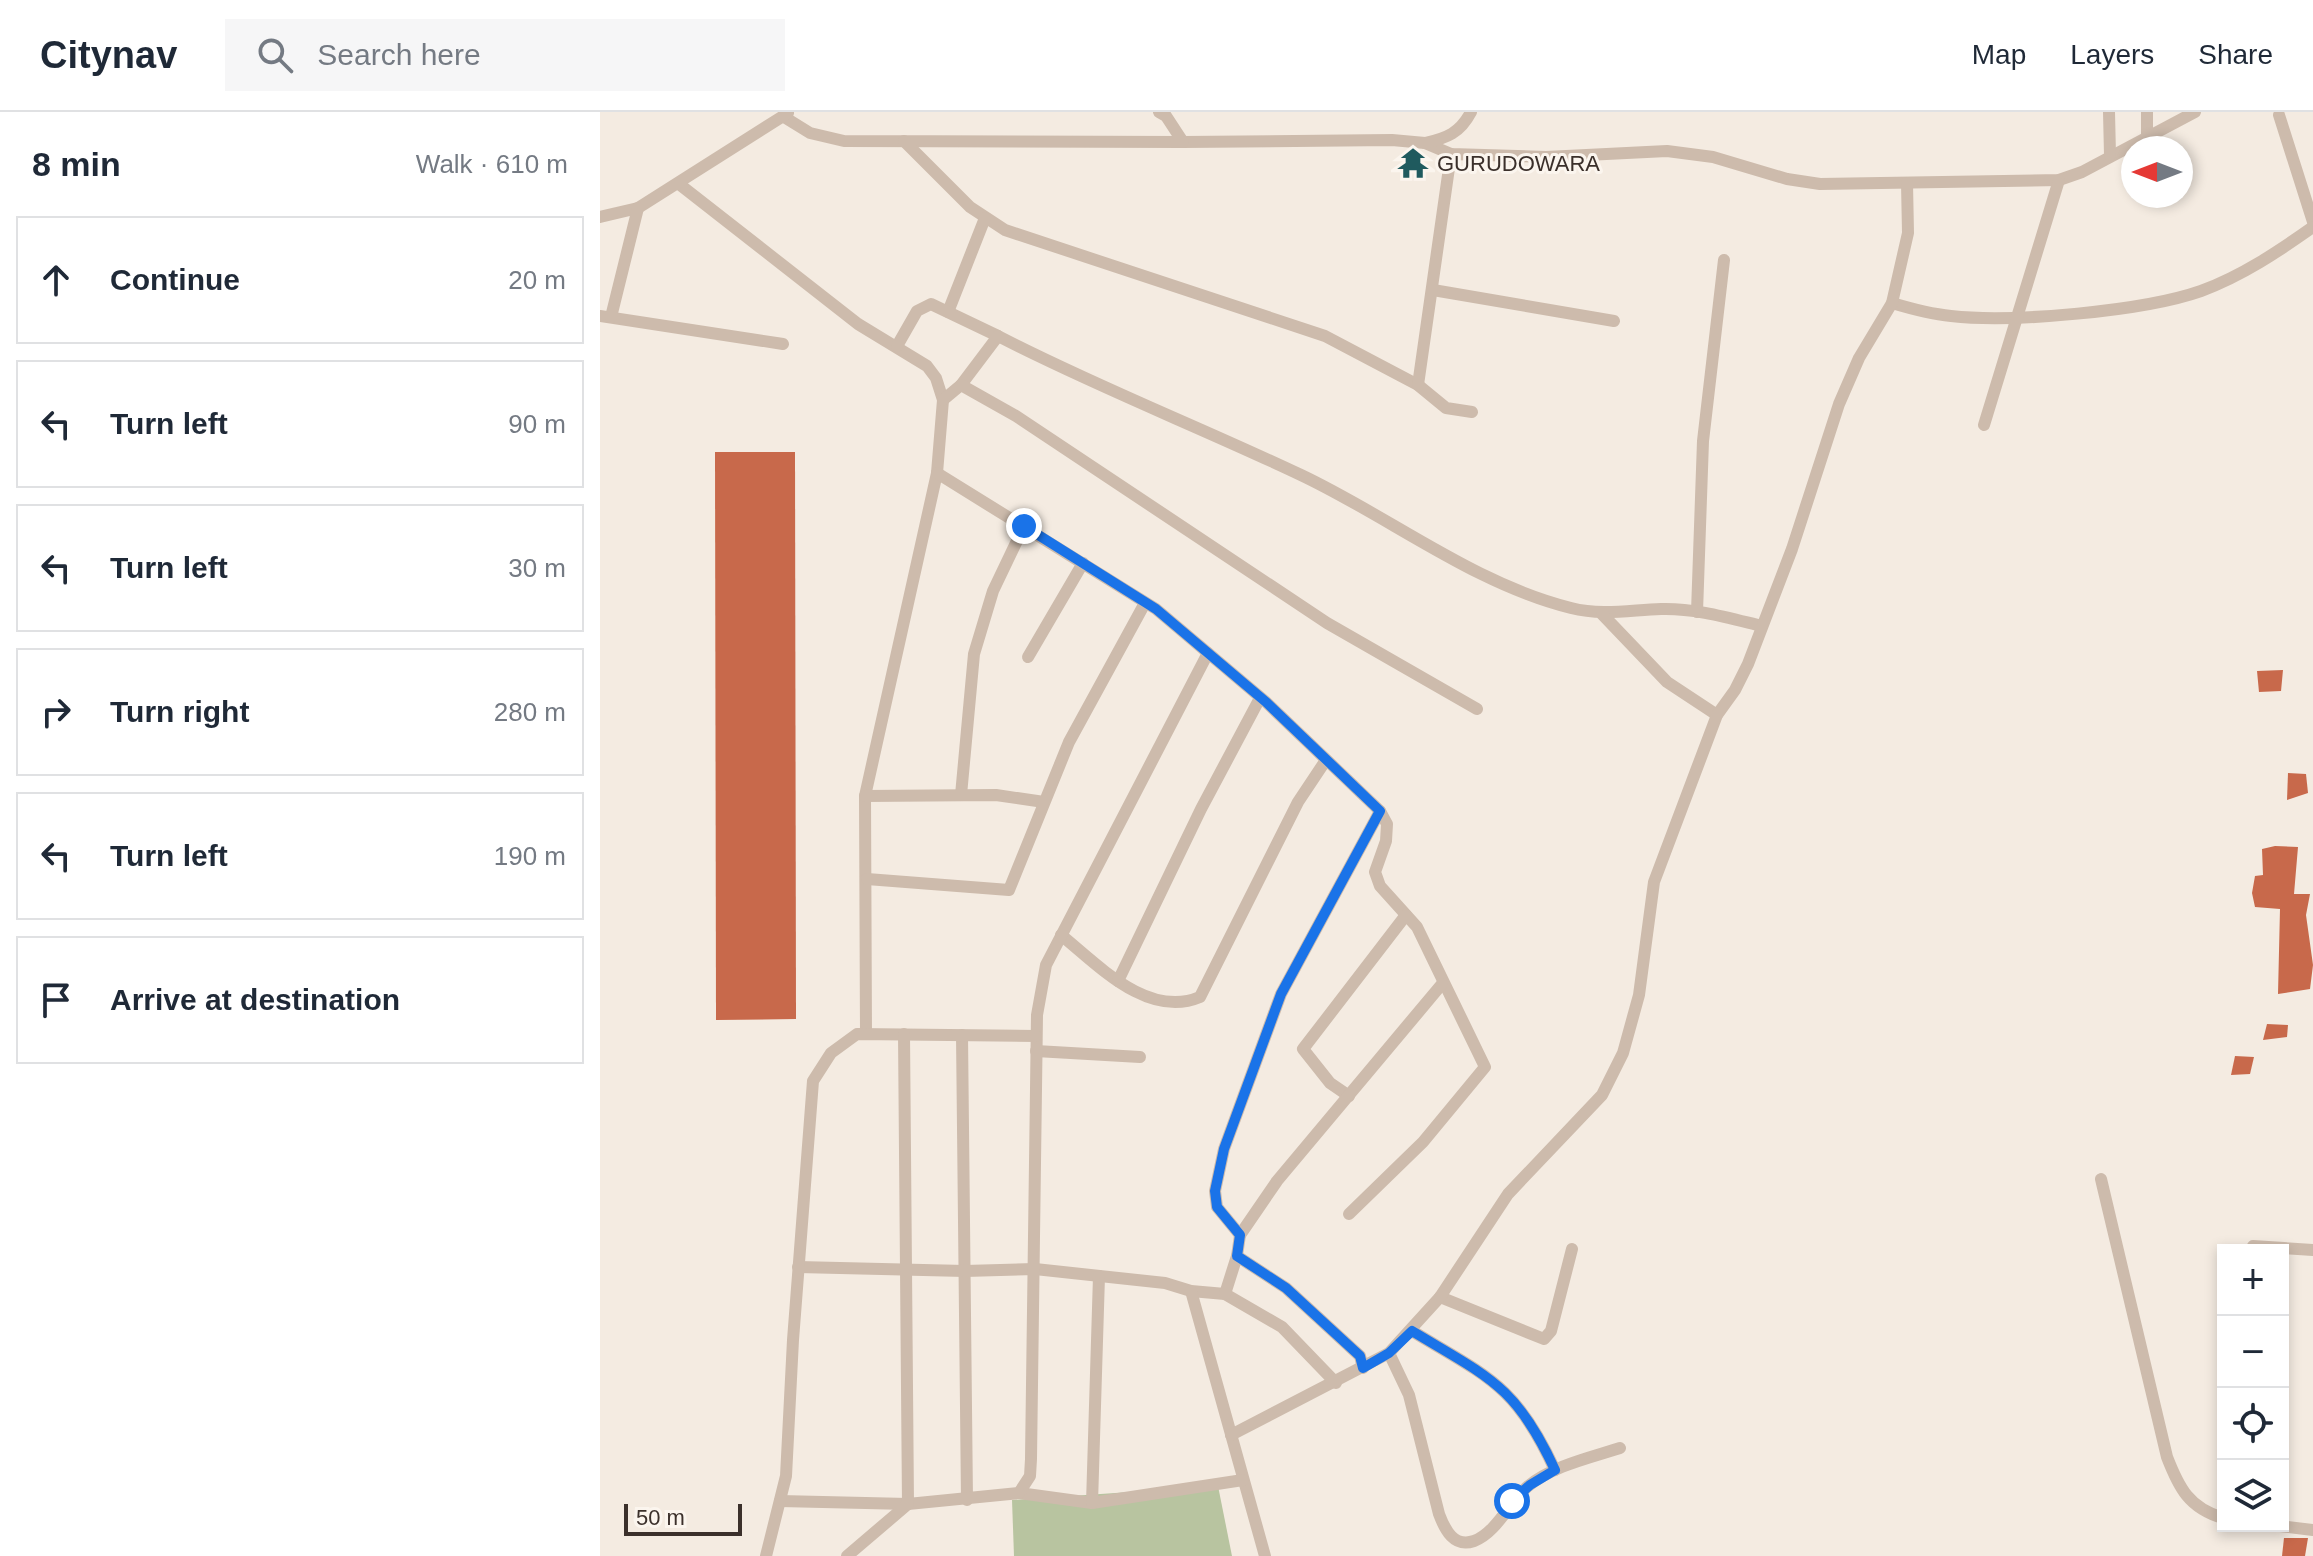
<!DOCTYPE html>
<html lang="en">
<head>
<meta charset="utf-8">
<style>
  :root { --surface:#fff; --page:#f6f6f7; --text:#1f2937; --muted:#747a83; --line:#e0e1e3 }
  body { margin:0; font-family:Arial,sans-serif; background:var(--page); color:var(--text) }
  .controls { position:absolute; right:24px; bottom:24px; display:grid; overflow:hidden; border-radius:0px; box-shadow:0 4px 12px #0003 }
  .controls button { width:72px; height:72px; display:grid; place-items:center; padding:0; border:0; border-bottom:2px solid var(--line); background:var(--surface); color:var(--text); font:40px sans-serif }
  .compass { position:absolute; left:1521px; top:24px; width:72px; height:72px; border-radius:50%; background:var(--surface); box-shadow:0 4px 12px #0003; rotate:270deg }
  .scale { position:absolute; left:24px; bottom:20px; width:118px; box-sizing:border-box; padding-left:8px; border:4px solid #3b302b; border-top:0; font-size:22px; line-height:28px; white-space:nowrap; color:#3b302b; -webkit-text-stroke:6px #fbf5ee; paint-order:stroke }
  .stop { position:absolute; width:24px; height:24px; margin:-18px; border:6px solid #1a73e8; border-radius:50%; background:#fff }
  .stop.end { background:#1a73e8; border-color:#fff; box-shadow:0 2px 8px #0008 }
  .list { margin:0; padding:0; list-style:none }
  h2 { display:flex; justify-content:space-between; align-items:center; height:104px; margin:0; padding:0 32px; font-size:34px }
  h2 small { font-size:26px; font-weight:400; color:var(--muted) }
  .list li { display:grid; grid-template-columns:52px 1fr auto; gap:24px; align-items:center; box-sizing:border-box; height:128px; margin:0 16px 16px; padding:0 16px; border:2px solid var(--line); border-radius:0px }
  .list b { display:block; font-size:30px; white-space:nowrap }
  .list em { font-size:26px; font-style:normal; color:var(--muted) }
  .icon { flex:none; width:44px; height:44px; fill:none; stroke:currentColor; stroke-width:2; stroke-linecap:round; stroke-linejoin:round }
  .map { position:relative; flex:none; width:1713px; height:1444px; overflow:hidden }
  header { display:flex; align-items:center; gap:48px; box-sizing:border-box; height:112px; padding:0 40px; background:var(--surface); border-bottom:2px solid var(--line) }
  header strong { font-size:38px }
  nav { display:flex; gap:44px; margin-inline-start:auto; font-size:28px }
  .search { width:560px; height:72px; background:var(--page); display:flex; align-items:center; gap:20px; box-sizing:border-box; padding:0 28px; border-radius:0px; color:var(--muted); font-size:30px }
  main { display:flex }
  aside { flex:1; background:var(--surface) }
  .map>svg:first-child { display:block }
</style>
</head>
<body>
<header>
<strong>Citynav</strong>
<div class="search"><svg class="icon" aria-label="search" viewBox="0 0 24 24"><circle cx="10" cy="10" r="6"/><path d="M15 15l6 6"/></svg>Search here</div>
<nav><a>Map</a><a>Layers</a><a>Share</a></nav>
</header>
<main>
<aside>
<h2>8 min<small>Walk · 610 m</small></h2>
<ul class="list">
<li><svg class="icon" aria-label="ahead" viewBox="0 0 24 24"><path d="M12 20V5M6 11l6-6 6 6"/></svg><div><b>Continue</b></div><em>20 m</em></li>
<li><svg class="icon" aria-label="left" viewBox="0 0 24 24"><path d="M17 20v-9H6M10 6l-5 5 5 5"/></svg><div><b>Turn left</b></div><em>90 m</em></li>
<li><svg class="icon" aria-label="left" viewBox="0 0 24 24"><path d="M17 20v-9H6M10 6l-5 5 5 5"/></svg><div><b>Turn left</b></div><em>30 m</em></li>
<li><svg class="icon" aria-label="right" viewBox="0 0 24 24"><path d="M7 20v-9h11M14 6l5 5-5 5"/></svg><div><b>Turn right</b></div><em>280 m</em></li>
<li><svg class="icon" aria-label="left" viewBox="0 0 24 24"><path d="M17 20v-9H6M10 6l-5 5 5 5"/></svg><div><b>Turn left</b></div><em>190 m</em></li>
<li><svg class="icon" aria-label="arrive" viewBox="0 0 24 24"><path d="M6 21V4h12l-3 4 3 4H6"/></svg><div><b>Arrive at destination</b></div></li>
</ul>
</aside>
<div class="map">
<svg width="1713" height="1444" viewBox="0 0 1713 1444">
  <rect width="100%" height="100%" fill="#f4ebe1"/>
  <!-- green -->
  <polygon fill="#b8c4a0" points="618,1374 632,1444 414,1444 412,1388"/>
  <!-- building -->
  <g fill="#c8694b">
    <polygon points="115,340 195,340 196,907 116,908"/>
    <polygon points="1683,558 1681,579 1659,580 1657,559"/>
    <polygon points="1688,661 1706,662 1708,681 1687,688"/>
    <polygon points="1675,734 1698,735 1694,782 1710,782 1706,803 1713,853 1710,877 1678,882 1680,797 1655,795 1652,781 1655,764 1663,763 1662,737"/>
    <polygon points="1667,912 1688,913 1687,925 1663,928"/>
    <polygon points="1635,944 1654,945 1650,962 1631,963"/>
    <polygon points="1684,1426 1708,1426 1705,1444 1682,1444"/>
  </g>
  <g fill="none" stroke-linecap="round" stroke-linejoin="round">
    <!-- minor -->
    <g stroke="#cdbbac" stroke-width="12">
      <polyline points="559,0 566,4 583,30 792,28 825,31 851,42 946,45 1067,39 1113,45 1187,67 1220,72 1459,68 1482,60 1595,0"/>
      <polyline points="1509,0 1510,43"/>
      <polyline points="1547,0 1547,23"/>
      <polyline points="1679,3 1713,110"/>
      <polyline points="184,5 210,21 244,29 583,30"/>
      <polyline points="304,29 370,95 405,118 725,224 818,273 846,296 872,300"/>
      <path d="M825,31C847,26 860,21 871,0"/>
      <polyline points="79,72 258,212 327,254 336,266 343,288 337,361 265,684 266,922"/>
      <polyline points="0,105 38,96 188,1"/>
      <polyline points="833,178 1014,209"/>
      <path d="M1292,191C1312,197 1331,202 1351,204C1412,211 1544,199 1601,179C1642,164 1679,139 1713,115"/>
      <polyline points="348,200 385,106"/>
      <polyline points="0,204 183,232"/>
      <polyline points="11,205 38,96"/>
      <polyline points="297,234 317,199 331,192 398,224"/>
      <path d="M361,273L398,224C497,275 600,315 701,363C790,405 874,472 971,496C1002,504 1030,498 1061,497C1095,496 1129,506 1162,514"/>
      <polyline points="818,273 851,42"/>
      <polyline points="343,288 361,273 416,304 727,511 877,597"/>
      <polyline points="1384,313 1459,68"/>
      <polyline points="337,361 556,497 666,590 780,699 787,712 786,729 775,760 780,774 817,815 885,955 823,1030 749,1102"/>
      <polyline points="1097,500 1103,329 1124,148"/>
      <polyline points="1002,502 1067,570 1117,603"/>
      <polyline points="428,545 483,451"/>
      <polyline points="361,683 374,542 393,479 424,414"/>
      <polyline points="265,684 396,683 444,690"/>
      <polyline points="267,767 409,778 469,630 545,491"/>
      <path d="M461,823C498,853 548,907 600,885L698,690L726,648"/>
      <polyline points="518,869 601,697 660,586"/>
      <polyline points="362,923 367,1388"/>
      <polyline points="436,939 540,945"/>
      <polyline points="749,984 730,971 703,937 806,803"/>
      <path d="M1501,1067L1567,1345C1579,1376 1589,1396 1623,1406"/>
      <polyline points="640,1123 677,1069 842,872"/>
      <polyline points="1653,1134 1713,1138"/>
      <polyline points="637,1144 686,1176 760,1244 763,1256"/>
      <polyline points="198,1155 365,1159 435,1157 565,1171 591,1179 625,1182 682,1215 736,1271"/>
      <polyline points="591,1179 665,1444"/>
      <polyline points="625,1182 637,1144 640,1123 617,1095 615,1079 624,1037 681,882 780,699"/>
      <polyline points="840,1185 944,1227 951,1219 972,1137"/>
      <path d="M812,1219C888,1265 916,1273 955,1358"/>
      <path d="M789,1241L809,1283L839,1402C845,1418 854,1436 874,1429C896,1421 910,1390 927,1375C952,1354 989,1346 1020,1336"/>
      <polyline points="631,1323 789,1241 840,1185 908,1082 1002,983 1023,941 1039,883 1054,770 1117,603 1135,578 1148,552 1192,437 1239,292 1259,246 1292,191 1308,121 1307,71"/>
      <polyline points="419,1381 492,1391 643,1368"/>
      <polyline points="180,1389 308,1392 419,1381 430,1364 431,1347 437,903 446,853 608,541"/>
      <polyline points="492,1391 499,1164"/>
      <polyline points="1680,1414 1713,1418"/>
      <polyline points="166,1444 186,1364 193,1228 213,969 231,941 257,922 436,924"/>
      <polyline points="247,1444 308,1392 304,922"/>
    </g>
  </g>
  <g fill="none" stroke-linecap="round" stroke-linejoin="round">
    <!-- route -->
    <path stroke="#1a73e8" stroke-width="10" d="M424,414L556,497L666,590L780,699L681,882L624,1037L615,1079L617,1095L640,1123L637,1144L686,1176L760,1244L763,1256L789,1241L812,1219C888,1265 916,1273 955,1358L930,1373L912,1389"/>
  </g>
  <!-- icons -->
  <defs>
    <symbol id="temple-bare" viewBox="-9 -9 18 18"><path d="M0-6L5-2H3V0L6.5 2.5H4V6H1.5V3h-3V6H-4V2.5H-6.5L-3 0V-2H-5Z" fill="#1f5a5e" stroke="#fbf5ee" stroke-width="2.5" paint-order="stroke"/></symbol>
  </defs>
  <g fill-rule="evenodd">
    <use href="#temple-bare" x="791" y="29" width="44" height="44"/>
  </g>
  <g text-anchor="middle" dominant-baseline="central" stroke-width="6" stroke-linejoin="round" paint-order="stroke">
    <!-- poi labels -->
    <g font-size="22" fill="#3b302b" stroke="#fbf5ee" text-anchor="start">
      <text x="837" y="51">GURUDOWARA</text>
    </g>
  </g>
</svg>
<div class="controls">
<button>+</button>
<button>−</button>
<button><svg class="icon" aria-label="locate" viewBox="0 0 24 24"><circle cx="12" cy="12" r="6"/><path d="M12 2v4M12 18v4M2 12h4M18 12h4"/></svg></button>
<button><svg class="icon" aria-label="layers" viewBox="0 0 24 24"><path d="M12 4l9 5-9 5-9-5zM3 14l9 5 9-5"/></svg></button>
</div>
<svg class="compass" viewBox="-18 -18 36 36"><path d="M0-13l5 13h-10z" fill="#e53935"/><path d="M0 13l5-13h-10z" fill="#747a83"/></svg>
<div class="scale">50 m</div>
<div class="stop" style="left:912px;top:1389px"></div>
<div class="stop end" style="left:424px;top:414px"></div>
</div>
</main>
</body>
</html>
